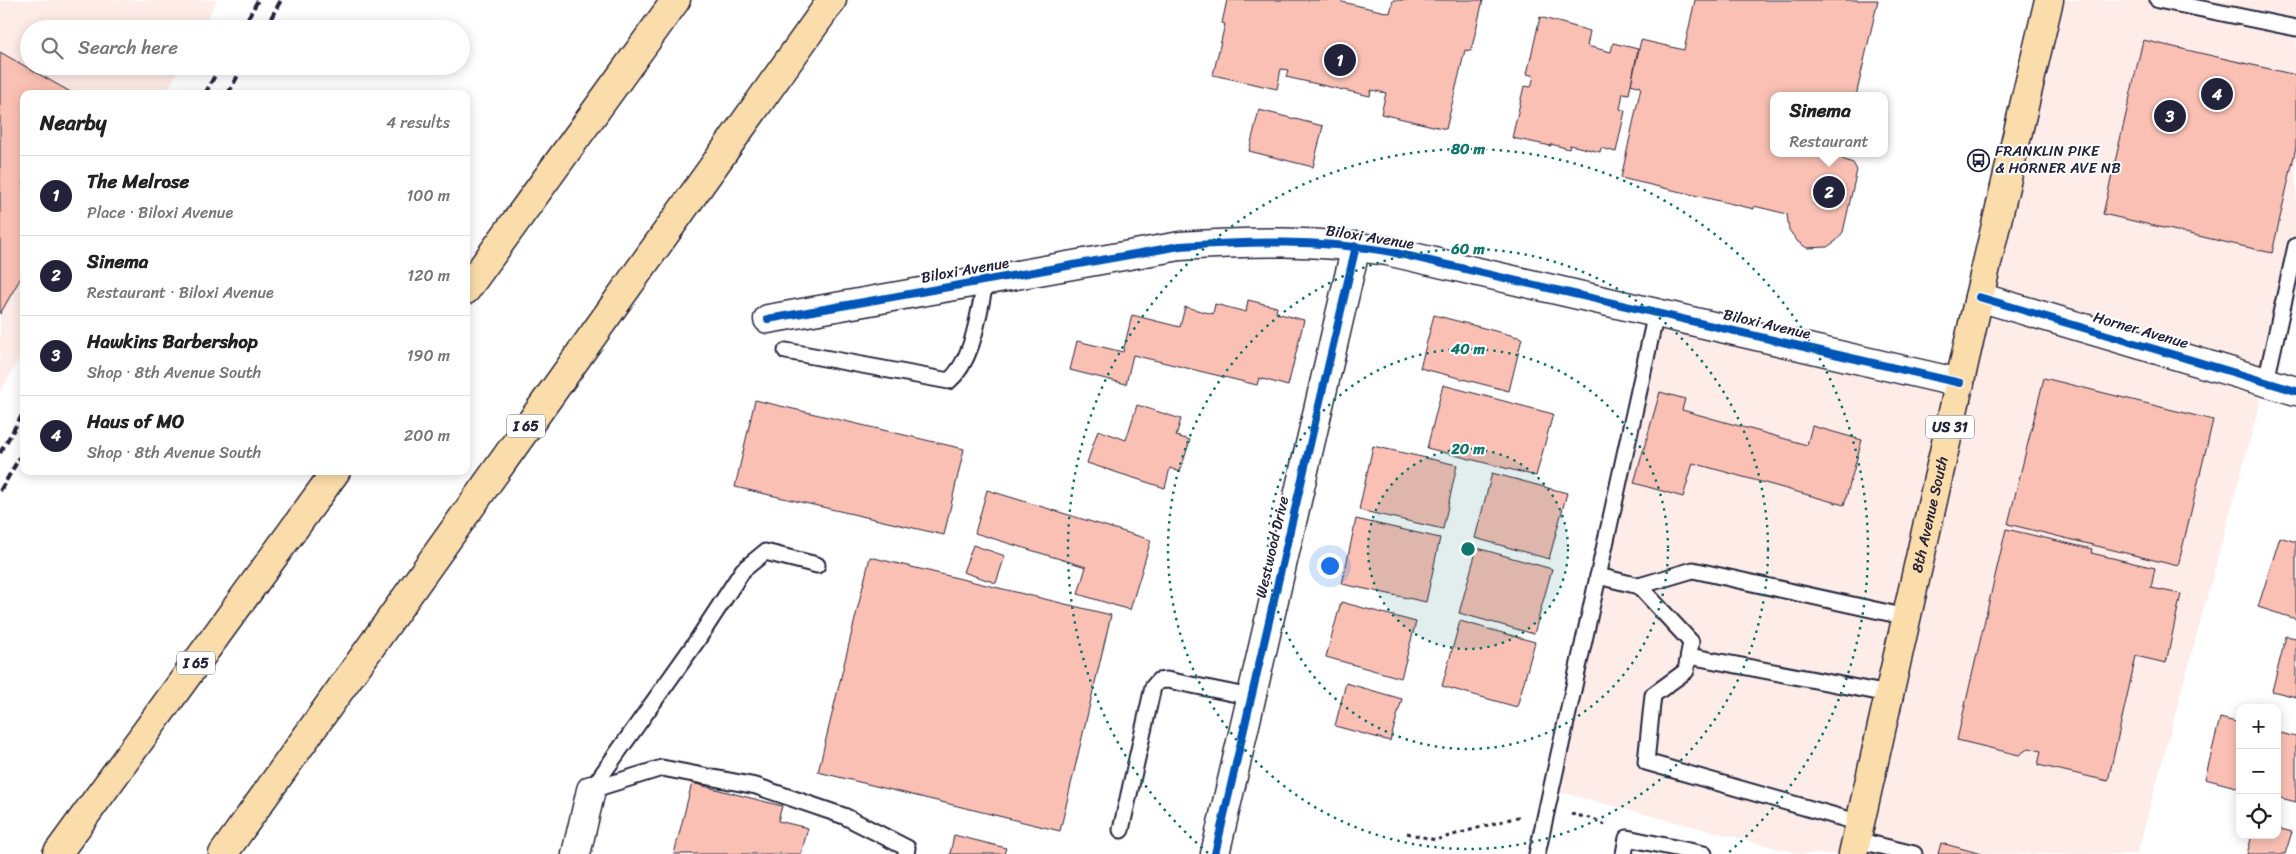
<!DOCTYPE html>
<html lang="en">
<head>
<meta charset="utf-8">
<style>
  :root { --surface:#fff; --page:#f6f6f6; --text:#222; --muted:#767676; --line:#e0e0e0; --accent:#22223b }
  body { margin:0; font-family:Sriracha,sans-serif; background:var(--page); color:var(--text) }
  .controls { position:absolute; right:15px; bottom:15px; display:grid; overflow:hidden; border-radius:10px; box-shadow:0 2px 12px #0003 }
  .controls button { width:45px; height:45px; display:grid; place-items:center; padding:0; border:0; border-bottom:1px solid var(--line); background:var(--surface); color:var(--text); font:25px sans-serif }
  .you { position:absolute; left:1329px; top:565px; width:18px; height:18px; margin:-12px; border:4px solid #fff; border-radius:50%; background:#1a73e8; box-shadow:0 0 0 8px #1a73e833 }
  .badge { display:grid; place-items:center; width:32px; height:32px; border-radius:50%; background:var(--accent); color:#fff; font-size:16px; font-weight:700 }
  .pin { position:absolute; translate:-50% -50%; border:2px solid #fff; box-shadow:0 1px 5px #0006 }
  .popup { position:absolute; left:1770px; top:92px; width:118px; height:65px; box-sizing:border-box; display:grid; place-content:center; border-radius:10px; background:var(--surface); filter:drop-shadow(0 1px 4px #0005); font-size:16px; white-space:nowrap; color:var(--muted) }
  .popup b { font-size:19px; color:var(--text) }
  .popup::after { content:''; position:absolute; left:50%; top:100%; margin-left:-10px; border:10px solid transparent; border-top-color:var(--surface) }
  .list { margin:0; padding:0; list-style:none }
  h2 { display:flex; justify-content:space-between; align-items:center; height:65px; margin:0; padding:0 20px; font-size:21px }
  h2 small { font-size:16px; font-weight:400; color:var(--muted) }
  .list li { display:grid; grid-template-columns:32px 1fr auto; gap:15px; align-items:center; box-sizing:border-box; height:80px; padding:0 20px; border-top:1px solid var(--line) }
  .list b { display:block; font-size:19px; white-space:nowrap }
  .list p { margin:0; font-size:16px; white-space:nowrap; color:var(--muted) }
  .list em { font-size:16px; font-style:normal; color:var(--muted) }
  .icon { flex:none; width:28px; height:28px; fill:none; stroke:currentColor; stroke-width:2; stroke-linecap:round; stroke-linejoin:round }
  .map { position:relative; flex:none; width:2296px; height:854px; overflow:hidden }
  .search { position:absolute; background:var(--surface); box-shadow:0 2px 12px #0003; left:20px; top:20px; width:450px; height:55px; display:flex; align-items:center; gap:12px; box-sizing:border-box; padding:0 18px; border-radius:28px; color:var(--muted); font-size:19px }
  .panel { position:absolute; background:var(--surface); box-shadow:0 2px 12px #0003; left:20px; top:90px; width:450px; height:385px; border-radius:10px }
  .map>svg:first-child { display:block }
</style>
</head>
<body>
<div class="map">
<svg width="2296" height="854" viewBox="0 0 2296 854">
  <rect width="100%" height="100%" fill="#fff"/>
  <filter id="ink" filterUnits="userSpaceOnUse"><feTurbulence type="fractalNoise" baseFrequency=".02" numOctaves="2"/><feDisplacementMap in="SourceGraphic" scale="10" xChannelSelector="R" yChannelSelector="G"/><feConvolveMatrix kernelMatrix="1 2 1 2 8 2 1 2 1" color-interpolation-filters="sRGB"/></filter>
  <g filter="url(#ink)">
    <!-- built -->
    <g fill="#feece8">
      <polygon points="0,0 217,0 201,29 29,29 29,66 181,66 165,94 24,94 24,349 0,392"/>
      <polygon points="2049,0 2296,0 2296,246 2266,381 2137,854 1801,854 1551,790 1656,313 1960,383"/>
    </g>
    <!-- building -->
    <g fill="#fbc0b4" stroke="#22223b">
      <polygon points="1227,0 1340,0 1342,2 1390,13 1393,0 1483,0 1471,51 1465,50 1446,129 1381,114 1386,93 1371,90 1370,96 1286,77 1288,70 1281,69 1277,89 1213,75 1225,24 1222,23"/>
      <polygon points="1695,0 1878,0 1856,96 1774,96 1774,153 1843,153 1842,159 1853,163 1857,170 1843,232 1836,241 1827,247 1807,248 1798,242 1789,230 1787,214 1754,206 1754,209 1621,178 1641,87 1631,84 1641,40 1684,50"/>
      <polygon points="1540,17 1590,31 1587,46 1611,52 1613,43 1638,49 1629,94 1623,93 1620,109 1625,111 1616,152 1601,148 1600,152 1570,145 1569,149 1551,144 1551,146 1512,138 1524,86 1531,87 1534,76 1527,74"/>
      <polygon points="2143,40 2296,75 2296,147 2272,253 2103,214"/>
      <polygon points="0,52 74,94 24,94 24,272 0,314"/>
      <polygon points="1259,110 1323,126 1313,167 1249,151"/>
      <polygon points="1248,300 1277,307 1276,313 1304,320 1288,386 1259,378 1257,385 1133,355 1126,384 1070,370 1077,341 1123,352 1132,315 1180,327 1185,307 1213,314 1215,304 1246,312"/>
      <polygon points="1434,315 1522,338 1509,391 1420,368"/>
      <polygon points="2044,378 2213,420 2178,566 2008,524"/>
      <polygon points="1443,385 1553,414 1536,476 1427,448"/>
      <polygon points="1660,392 1685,399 1682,410 1807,445 1812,426 1862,440 1844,505 1693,463 1683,497 1634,483"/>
      <polygon points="755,400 964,449 944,535 735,487"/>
      <polygon points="1137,405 1181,419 1176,436 1190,440 1180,472 1170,468 1165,488 1087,463 1098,430 1126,440"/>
      <polygon points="1373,446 1457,465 1443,529 1359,510"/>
      <polygon points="1492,473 1567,493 1549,559 1475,538"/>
      <polygon points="987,490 1151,540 1130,610 1078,594 1086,567 975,533"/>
      <polygon points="1356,519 1440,538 1426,602 1342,584"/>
      <polygon points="2006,529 2092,549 2091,553 2155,568 2151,588 2181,594 2166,663 2136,656 2108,781 2038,765 2041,751 2029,748 2019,755 1957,740"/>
      <polygon points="2280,537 2296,542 2296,619 2258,607"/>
      <polygon points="973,545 1005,556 996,583 963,572"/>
      <polygon points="1477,548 1552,569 1534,634 1459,613"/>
      <polygon points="870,557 1111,615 1060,831 818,772"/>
      <polygon points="1341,602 1416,622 1401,678 1326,657"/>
      <polygon points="1460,621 1535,642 1517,707 1442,686"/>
      <polygon points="2286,636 2296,638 2296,697 2272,691"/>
      <polygon points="1346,683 1402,699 1390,741 1335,726"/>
      <polygon points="2220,718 2240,723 2240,788 2205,779"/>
      <polygon points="2277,732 2296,737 2296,802 2277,797"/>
      <polygon points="692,783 782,806 778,821 808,828 801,854 674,854"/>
      <polygon points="2277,828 2292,832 2285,854 2247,854 2252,835 2277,835"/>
      <polygon points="954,835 1006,848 1004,854 950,854"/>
      <polygon points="1941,843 1982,854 1938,854"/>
    </g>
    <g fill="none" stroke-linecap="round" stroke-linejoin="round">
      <defs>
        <g id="service">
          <polyline points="2158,0 2296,28"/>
          <path d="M786,351L949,381C975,358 978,312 986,280"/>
          <polyline points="2266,381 2296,246"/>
          <polyline points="1598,576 1639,586 1693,570 1907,617"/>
          <polyline points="1639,586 1691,642 1686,671 1653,695 1646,762 1860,823"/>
          <polyline points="1689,656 1889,694"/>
          <polyline points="591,790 696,642 743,570 765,552 817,565"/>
          <polyline points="591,790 662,768 756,786 844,816 907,848 906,854"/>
          <polyline points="1121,830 1153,687 1158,681 1167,680 1251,697"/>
          <polyline points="1856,840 1914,854"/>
          <polyline points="1537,854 1656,313"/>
          <polyline points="1624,854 1627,838 1704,854"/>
        </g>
        <g id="minor">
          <polyline points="1979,297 2296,391"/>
          <path d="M768,319L1180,246C1252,241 1315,240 1387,251L1960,383"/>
          <polyline points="576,854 591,790"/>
          <polyline points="1215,854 1356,246"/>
        </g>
        <g id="primary">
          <path id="s1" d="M1853,854L1979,297L2049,0"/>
        </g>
        <g id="motorway">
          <polyline points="466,290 676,0"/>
          <polyline points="57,854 336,471"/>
          <polyline points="223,854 832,0"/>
        </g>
      </defs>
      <!-- service casing -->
      <use href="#service" stroke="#22223b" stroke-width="19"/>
      <!-- minor casing -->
      <use href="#minor" stroke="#22223b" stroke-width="31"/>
      <!-- primary casing -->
      <use href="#primary" stroke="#22223b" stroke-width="31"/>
      <!-- motorway casing -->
      <use href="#motorway" stroke="#22223b" stroke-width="31"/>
      <!-- path -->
      <g stroke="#22223b" stroke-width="3" stroke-dasharray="4 4" stroke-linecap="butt">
        <polyline points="1571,814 1594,819 1605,825"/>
        <polyline points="1407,833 1435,840 1521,816"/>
      </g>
      <!-- service -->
      <use href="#service" stroke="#fff" stroke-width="15"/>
      <!-- minor -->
      <use href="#minor" stroke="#fff" stroke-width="28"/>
      <!-- primary -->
      <use href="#primary" stroke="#fbddab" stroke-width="28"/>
      <!-- motorway -->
      <use href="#motorway" stroke="#fbddab" stroke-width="28"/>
      <!-- rail -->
      <g stroke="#22223b" stroke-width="4" stroke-dasharray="8 4" stroke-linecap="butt">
        <polyline points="242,29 258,0"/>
        <polyline points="265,29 281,0"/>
        <polyline points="205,94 220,66"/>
        <polyline points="228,94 243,66"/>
        <polyline points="0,453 24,412"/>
        <polyline points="0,491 24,450"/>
      </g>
      <defs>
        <g id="cycleway">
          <polyline points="1979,297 2296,391"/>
          <path d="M768,319L1180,246C1252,241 1315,240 1387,251L1960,383"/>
          <polyline points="1215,854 1356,246"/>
        </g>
      </defs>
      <!-- cycleway casing -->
      <use href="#cycleway" stroke="#fff" stroke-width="11"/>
      <!-- cycleway -->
      <use href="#cycleway" stroke="#0057b8" stroke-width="8"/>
    </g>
  </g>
  <!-- distance rings -->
  <circle cx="1468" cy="549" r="100" fill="#0f766e" fill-opacity=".12"/>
  <g fill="none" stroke="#0f766e" stroke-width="2.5" stroke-dasharray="2.5 5">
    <circle cx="1468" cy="549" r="100"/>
    <circle cx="1468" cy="549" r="200"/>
    <circle cx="1468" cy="549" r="300"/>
    <path d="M1208 853A400 400 0 1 1 1728 853"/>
  </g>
  <!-- icons -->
  <defs>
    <symbol id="bus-ring" viewBox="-11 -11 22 22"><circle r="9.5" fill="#fff" stroke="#22223b" stroke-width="1.5"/><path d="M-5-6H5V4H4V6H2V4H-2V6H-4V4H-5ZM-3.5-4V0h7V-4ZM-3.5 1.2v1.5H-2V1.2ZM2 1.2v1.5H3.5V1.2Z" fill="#22223b"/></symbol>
  </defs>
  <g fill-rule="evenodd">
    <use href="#bus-ring" x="1966" y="148" width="25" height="25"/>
  </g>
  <g text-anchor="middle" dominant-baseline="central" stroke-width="4" stroke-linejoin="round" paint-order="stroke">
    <!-- shield labels -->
    <g fill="#fff" stroke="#646476" stroke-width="1">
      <rect x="507" y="414.5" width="38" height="23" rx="4"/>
      <rect x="1926" y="415.5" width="48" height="23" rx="4"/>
      <rect x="177" y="651.5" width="38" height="23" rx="4"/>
    </g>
    <g font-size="14" font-weight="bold" fill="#22223b">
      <text x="526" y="426">I 65</text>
      <text x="1950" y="427">US 31</text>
      <text x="196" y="663">I 65</text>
    </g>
    <!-- poi labels -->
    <g font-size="15" fill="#22223b" stroke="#fff" text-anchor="start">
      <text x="1995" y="151">FRANKLIN PIKE<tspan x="1995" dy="17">&amp; HORNER AVE NB</tspan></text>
    </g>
    <!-- street labels -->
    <g font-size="15" fill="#22223b" stroke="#fff">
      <text transform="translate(1370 237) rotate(9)">Biloxi Avenue</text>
      <text transform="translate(965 270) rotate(-10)">Biloxi Avenue</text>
      <text transform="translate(1767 324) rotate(13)">Biloxi Avenue</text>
      <text transform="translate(2141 330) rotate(16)">Horner Avenue</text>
      <text stroke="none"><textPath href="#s1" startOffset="348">8th Avenue South</textPath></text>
      <text transform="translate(1272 547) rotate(-77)">Westwood Drive</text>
    </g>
  </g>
  <circle cx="1468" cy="549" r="8" fill="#0f766e" stroke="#fff" stroke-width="2.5"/>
  <g font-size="15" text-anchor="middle" font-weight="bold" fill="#0f766e" stroke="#fff" stroke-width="4" stroke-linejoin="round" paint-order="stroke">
    <text x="1468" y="154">80 m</text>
    <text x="1468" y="254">60 m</text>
    <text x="1468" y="354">40 m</text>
    <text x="1468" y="454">20 m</text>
  </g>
</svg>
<div class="controls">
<button>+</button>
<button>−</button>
<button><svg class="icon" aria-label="locate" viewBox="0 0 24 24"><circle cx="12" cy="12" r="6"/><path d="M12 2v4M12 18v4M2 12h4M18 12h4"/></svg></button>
</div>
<div class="you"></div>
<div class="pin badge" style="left:1340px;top:60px">1</div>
<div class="pin badge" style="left:1829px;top:192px">2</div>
<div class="popup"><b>Sinema</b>Restaurant</div>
<div class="pin badge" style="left:2170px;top:116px">3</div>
<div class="pin badge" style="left:2217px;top:94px">4</div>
<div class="search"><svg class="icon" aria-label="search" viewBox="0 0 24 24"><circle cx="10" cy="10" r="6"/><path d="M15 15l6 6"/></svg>Search here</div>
<section class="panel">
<h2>Nearby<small>4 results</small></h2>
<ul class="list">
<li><span class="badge">1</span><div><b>The Melrose</b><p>Place · Biloxi Avenue</p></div><em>100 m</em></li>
<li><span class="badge">2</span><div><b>Sinema</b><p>Restaurant · Biloxi Avenue</p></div><em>120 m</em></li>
<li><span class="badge">3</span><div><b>Hawkins Barbershop</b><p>Shop · 8th Avenue South</p></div><em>190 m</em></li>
<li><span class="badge">4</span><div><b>Haus of MO</b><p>Shop · 8th Avenue South</p></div><em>200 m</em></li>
</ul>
</section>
</div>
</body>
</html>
